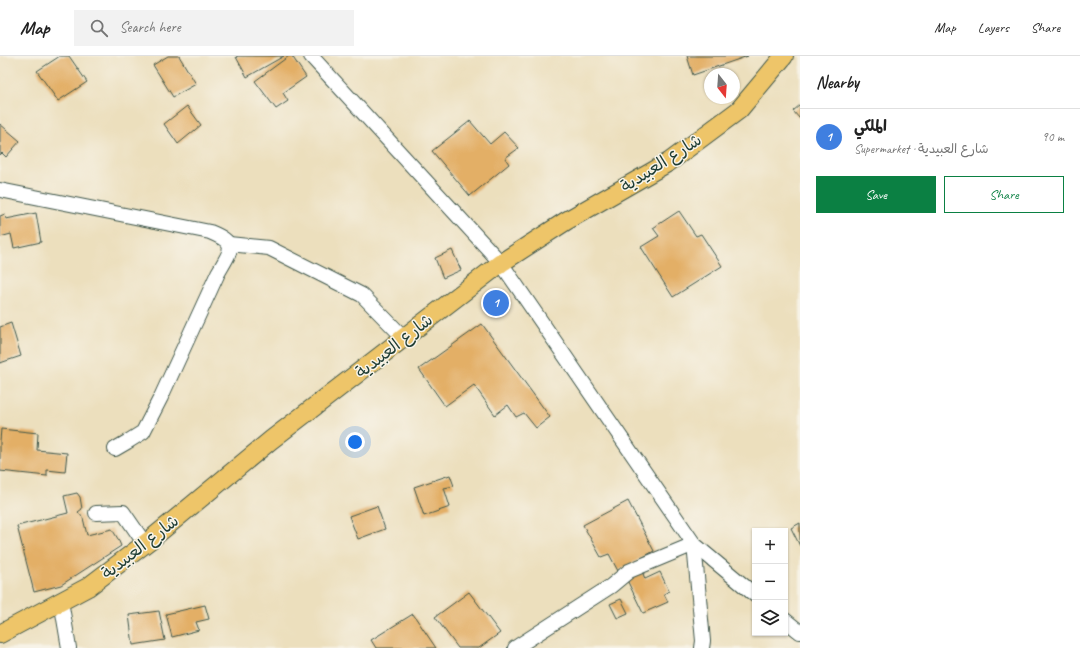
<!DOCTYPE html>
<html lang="en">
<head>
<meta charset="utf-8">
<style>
  :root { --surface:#fff; --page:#f2f2f2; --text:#222; --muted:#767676; --line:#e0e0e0; --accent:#0b8043 }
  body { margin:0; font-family:Caveat,"Playpen Sans Arabic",sans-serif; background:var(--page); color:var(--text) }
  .controls { position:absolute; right:12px; bottom:12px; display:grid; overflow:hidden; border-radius:0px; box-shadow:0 1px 3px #0004 }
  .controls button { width:36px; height:36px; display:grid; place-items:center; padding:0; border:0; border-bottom:1px solid var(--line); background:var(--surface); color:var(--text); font:20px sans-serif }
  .compass { position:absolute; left:704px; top:12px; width:36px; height:36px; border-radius:50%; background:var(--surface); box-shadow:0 1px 3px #0004; rotate:163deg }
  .you { position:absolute; left:355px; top:386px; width:14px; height:14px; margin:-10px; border:3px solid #fff; border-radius:50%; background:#1a73e8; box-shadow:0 0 0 6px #1a73e833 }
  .badge { display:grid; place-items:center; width:26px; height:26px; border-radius:50%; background:var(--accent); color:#fff; font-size:13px; font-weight:700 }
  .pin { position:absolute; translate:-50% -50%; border:2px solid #fff; box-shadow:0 1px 4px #0006 }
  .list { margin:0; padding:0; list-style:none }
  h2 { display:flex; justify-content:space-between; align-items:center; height:52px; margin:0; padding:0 16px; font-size:17px }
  h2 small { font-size:13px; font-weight:400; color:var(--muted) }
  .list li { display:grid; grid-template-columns:26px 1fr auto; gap:12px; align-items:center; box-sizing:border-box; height:56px; padding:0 16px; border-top:1px solid var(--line) }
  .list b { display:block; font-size:15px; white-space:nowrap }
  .list p { margin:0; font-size:13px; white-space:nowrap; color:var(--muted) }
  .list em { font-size:13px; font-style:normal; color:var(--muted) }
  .actions { display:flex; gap:8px; padding:12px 16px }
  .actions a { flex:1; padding:9px 0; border:1px solid var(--accent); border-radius:0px; text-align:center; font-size:14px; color:var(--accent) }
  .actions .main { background:var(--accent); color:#fff }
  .icon { flex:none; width:22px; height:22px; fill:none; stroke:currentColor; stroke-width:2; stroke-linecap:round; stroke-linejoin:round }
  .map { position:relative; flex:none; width:800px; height:592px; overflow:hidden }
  header { display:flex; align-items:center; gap:24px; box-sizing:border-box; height:56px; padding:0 20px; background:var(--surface); border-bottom:1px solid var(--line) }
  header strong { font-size:19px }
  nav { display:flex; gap:22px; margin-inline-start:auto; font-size:14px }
  .search { width:280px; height:36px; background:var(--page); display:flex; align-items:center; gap:10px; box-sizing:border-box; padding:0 14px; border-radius:0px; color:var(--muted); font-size:15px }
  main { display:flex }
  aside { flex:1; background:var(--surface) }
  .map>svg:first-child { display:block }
</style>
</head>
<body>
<header>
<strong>Map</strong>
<div class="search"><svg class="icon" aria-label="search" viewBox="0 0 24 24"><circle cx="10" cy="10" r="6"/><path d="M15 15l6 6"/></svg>Search here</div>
<nav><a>Map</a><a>Layers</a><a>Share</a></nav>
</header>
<main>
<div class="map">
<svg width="800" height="592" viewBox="0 0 800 592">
  <rect width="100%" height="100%" fill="#f7f3e8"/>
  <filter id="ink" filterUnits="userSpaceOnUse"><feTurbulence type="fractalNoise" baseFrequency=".025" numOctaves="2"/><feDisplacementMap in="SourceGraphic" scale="8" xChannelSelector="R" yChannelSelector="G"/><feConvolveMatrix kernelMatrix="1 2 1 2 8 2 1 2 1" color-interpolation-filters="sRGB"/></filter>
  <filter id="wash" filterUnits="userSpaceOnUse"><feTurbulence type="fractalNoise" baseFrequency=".012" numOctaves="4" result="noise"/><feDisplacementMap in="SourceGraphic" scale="16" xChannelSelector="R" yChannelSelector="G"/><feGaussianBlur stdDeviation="0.9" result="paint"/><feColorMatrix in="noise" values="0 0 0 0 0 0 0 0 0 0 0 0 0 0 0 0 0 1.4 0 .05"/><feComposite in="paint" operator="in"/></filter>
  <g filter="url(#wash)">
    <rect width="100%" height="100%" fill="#ecdfbd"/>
    <g id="blocks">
      <!-- building -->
      <g fill="#e3af66">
        <polygon points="60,0 69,0 87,26 58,45 37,15"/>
        <polygon points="168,0 179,0 196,28 173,41 153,9"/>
        <polygon points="238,0 284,0 247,21 236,1"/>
        <polygon points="289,0 292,0 306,21 283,37 288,45 276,53 255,25"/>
        <polygon points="687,0 748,0 693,19"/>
        <polygon points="800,49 800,63 793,55"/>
        <polygon points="187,50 201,69 178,88 164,68"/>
        <polygon points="470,65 490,88 504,76 519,92 505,102 509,108 470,140 432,95"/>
        <polygon points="0,68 20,85 6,101 2,97 0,99"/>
        <polygon points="679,155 696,180 701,178 722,210 673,241 641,191 659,180 653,172"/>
        <polygon points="36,157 41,186 14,192 11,178 0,181 0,160 5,158 6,163"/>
        <polygon points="452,194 461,214 443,222 435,202"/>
        <polygon points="11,267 21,300 0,307 0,271"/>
        <polygon points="482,268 550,361 536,372 524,357 516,361 508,349 495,359 474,329 445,350 419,313"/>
        <polygon points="1,373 38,377 37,394 67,397 65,416 47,414 47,420 0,415 0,385"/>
        <polygon points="450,419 454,430 444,432 450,451 424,460 414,431"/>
        <polygon points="77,437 80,441 82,453 78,456 83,462 87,479 112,473 118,483 121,490 61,529 34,536 17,470 68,457 64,440"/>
        <polygon points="628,445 654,495 618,515 609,498 601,501 583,469"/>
        <polygon points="377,450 385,473 358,483 349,460"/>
        <polygon points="800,467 800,490 791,472"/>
        <polygon points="642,515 645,523 660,516 669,535 664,538 668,546 643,557 627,524"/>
        <polygon points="469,536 500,577 479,592 458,592 435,561"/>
        <polygon points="621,543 628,557 617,562 610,548"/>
        <polygon points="205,549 209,563 196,566 199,574 172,581 166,558"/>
        <polygon points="159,555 165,584 133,589 129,559"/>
        <polygon points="413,558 436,592 376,592 371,584"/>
      </g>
    </g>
  </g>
  <g filter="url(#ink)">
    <use href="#blocks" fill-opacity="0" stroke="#3e5549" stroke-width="1"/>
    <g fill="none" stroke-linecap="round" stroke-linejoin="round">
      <defs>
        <g id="minor">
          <polyline points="311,0 501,207 694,488 703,585 702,592"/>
          <path d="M0,134L210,176C239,188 231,194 218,217L161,341L143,376L127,386L115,393"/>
          <polyline points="229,188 269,192 362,239 404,282"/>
          <polyline points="96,457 123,456 145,488"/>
          <polyline points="61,545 69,592"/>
          <polyline points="785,564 800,576"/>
          <polyline points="515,592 611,530 629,515 694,488 755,539"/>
        </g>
        <polyline id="major" points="0,578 88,531 150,484 271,384 501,207 566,165 669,106 739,54 784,0"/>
      </defs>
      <!-- minor casing -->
      <use href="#minor" stroke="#3e5549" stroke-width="16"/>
      <!-- major casing -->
      <use href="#major" stroke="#3e5549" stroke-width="20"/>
      <!-- minor -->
      <use href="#minor" stroke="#fff" stroke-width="14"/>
      <!-- major -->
      <use href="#major" stroke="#eec569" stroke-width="18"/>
    </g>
  </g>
  <g text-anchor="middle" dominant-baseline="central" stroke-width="3" stroke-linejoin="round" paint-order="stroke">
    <!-- street labels -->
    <g font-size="17" fill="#1f3d34" stroke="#f7f3e8">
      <text transform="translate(661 107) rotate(-33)">شارع العبيدية</text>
      <text transform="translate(394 290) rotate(-38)">شارع العبيدية</text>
      <text transform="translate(140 491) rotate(-38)">شارع العبيدية</text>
    </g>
  </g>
</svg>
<div class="controls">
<button>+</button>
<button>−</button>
<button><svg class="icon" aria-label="layers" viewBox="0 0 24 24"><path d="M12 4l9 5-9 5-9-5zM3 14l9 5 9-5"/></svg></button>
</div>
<svg class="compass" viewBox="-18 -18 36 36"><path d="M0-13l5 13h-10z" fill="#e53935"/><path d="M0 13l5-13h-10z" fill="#767676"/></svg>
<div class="you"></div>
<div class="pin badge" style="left:496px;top:247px;background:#3f7fe0">1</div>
</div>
<aside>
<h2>Nearby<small></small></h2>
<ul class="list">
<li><span class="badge" style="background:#3f7fe0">1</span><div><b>الملكي</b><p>Supermarket · شارع العبيدية</p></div><em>90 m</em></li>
</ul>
<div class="actions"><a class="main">Save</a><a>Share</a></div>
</aside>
</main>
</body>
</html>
